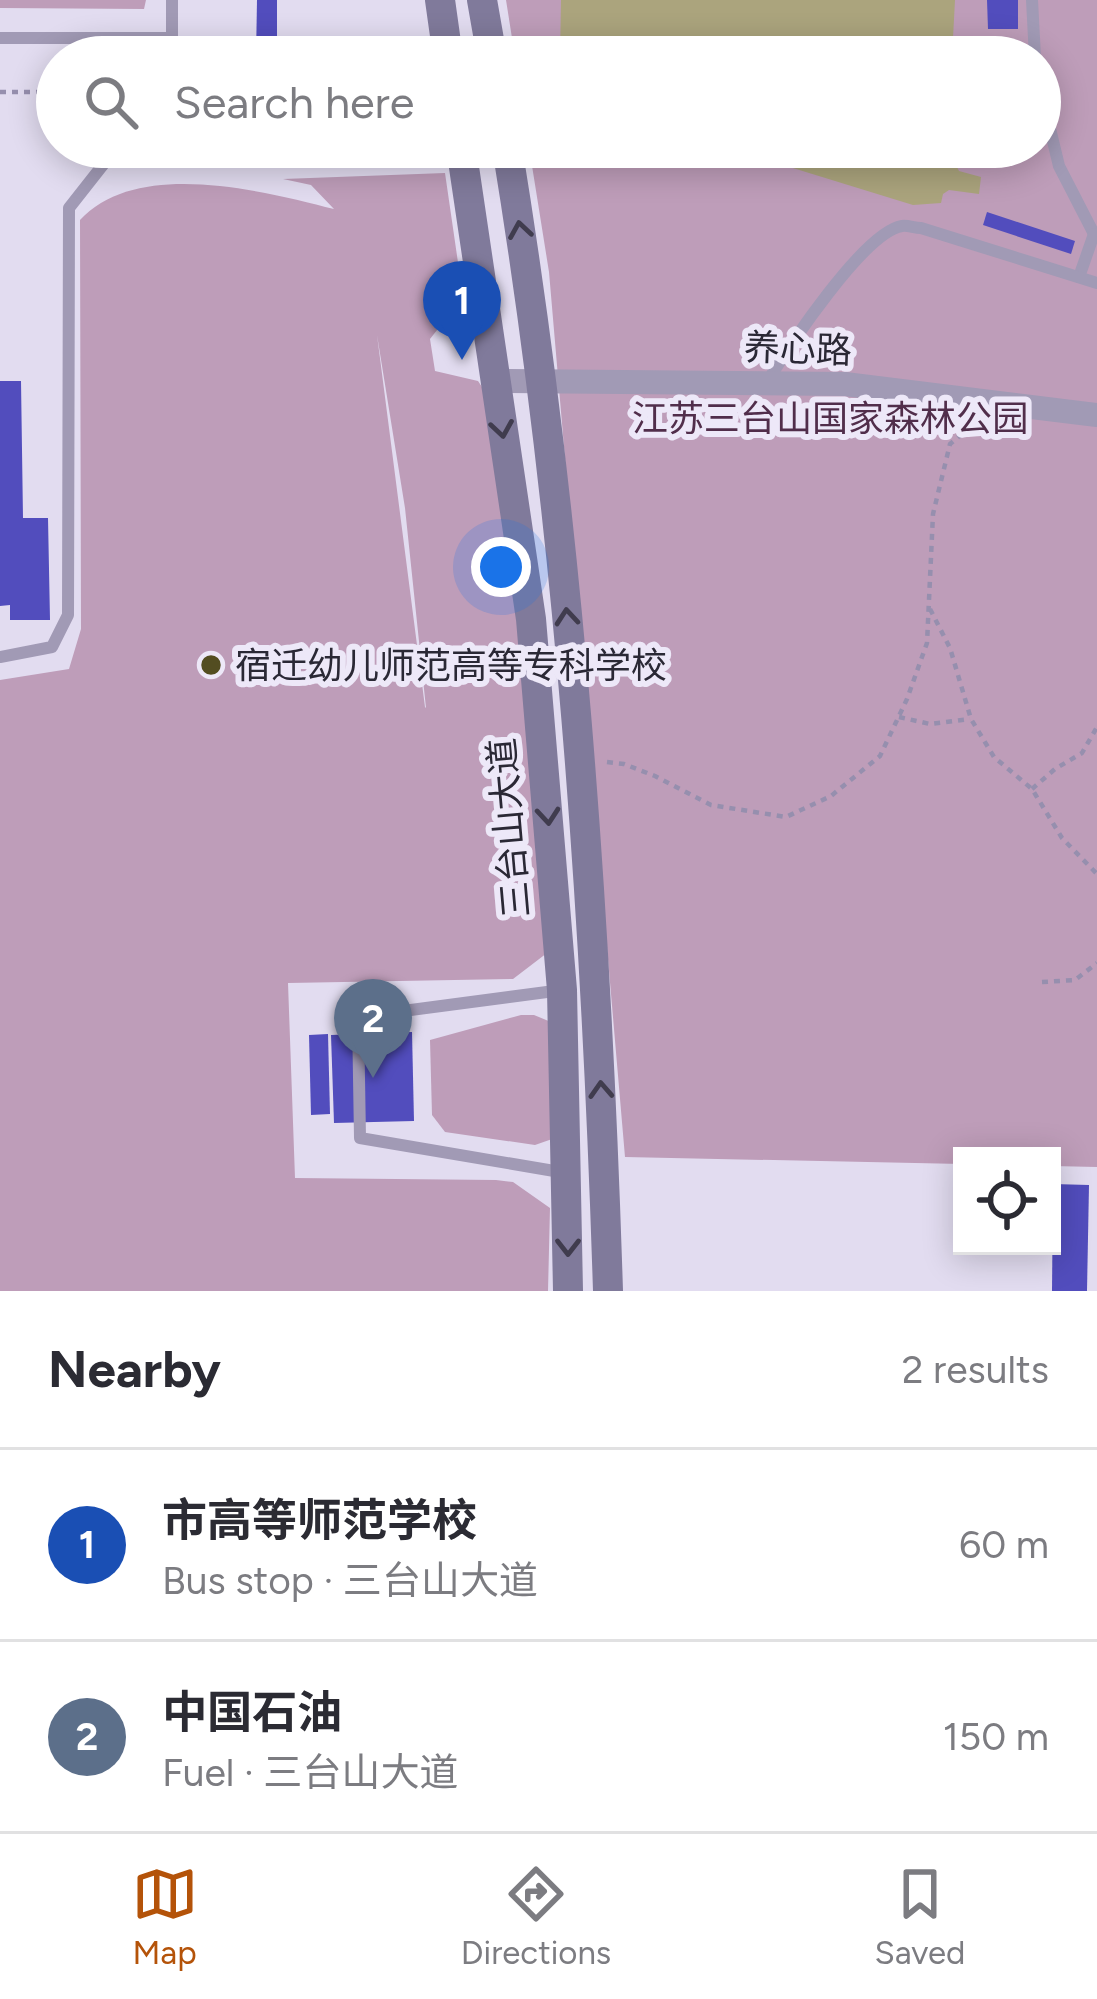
<!DOCTYPE html>
<html lang="en">
<head>
<meta charset="utf-8">
<style>
  :root { --surface:#fff; --page:#f7f7f7; --text:#2b2b33; --muted:#7c7c81; --line:#e1e1e2; --accent:#b45309 }
  body { margin:0; font-family:Figtree,"Noto Sans SC",sans-serif; background:var(--page); color:var(--text) }
  .controls { position:absolute; right:36px; bottom:36px; display:grid; overflow:hidden; border-radius:0px; box-shadow:0 6px 30px #0003 }
  .controls button { width:108px; height:108px; display:grid; place-items:center; padding:0; border:0; border-bottom:3px solid var(--line); background:var(--surface); color:var(--text); font:60px sans-serif }
  .you { position:absolute; left:501px; top:567px; width:42px; height:42px; margin:-30px; border:9px solid #fff; border-radius:50%; background:#1a73e8; box-shadow:0 0 0 18px #1a73e833 }
  .badge { display:grid; place-items:center; width:78px; height:78px; border-radius:50%; background:var(--accent); color:#fff; font-size:39px; font-weight:700 }
  .pin { position:absolute; translate:-50% -99px; filter:drop-shadow(0 3px 6px #0008) }
  .pin::after { content:''; position:absolute; top:63px; width:42px; height:36px; background:inherit; clip-path:polygon(0 0,100% 0,50% 100%) }
  .list { margin:0; padding:0; list-style:none }
  h2 { display:flex; justify-content:space-between; align-items:center; height:156px; margin:0; padding:0 48px; font-size:51px }
  h2 small { font-size:39px; font-weight:400; color:var(--muted) }
  .list li { display:grid; grid-template-columns:78px 1fr auto; gap:36px; align-items:center; box-sizing:border-box; height:192px; padding:0 48px; border-top:3px solid var(--line) }
  .list b { display:block; font-size:45px; white-space:nowrap }
  .list p { margin:0; font-size:39px; white-space:nowrap; color:var(--muted) }
  .list em { font-size:39px; font-style:normal; color:var(--muted) }
  .icon { flex:none; width:66px; height:66px; fill:none; stroke:currentColor; stroke-width:2; stroke-linecap:round; stroke-linejoin:round }
  .map { position:relative; flex:none; width:1097px; height:1291px; overflow:hidden }
  .search { position:absolute; background:var(--surface); box-shadow:0 6px 30px #0003; left:36px; right:36px; top:36px; height:132px; display:flex; align-items:center; gap:30px; box-sizing:border-box; padding:0 42px; border-radius:66px; color:var(--muted); font-size:45px }
  .sheet { height:540px; background:var(--surface) }
  nav { display:flex; justify-content:space-around; align-items:center; box-sizing:border-box; height:168px; border-top:3px solid var(--line); background:var(--surface); font-size:33px; color:var(--muted) }
  nav a { display:grid; justify-items:center; gap:6px }
  nav .on { color:var(--accent) }
  .map>svg:first-child { display:block }
</style>
</head>
<body>
<div class="map">
<svg width="1097" height="1291" viewBox="0 0 1097 1291">
  <rect width="100%" height="100%" fill="#e2dcf0"/>
  <!-- green -->
  <g fill="#be9db9" fill-rule="evenodd">
    <polygon points="0,0 146,0 144,9 0,8"/>
    <polygon points="506,0 1097,0 1097,1167 1052,1166 1052,1156 962,1156 962,1164 625,1157 549,272 529,147 1040,147 1040,57 515,57"/>
    <path d="M445,173L463,297L430,339L435,371L478,381L484,390L522,624L547,953L513,979L288,983L295,1178L496,1180L513,1182L550,1208L548,1291H0V680L69,669L81,629L80,220C137,158 263,191 334,209L311,185L283,179ZM377,335L405,508L426,708L425,707Z"/>
    <polygon points="521,1015 534,1015 551,1022 555,1138 535,1145 445,1132 432,1115 430,1040"/>
  </g>
  <!-- water -->
  <g fill="#aba47d">
    <polygon points="561,0 955,0 952,57 560,57"/>
    <polygon points="725,147 947,147 959,171 981,177 979,194 949,190 943,194 941,203 913,205"/>
  </g>
  <!-- building -->
  <g fill="#524dbd">
    <polygon points="257,0 277,0 277,57 256,57"/>
    <polygon points="987,0 1018,0 1018,29 988,29"/>
    <polygon points="987,212 1075,241 1071,254 983,225"/>
    <polygon points="0,381 21,381 23,518 48,518 50,620 10,620 10,605 0,606"/>
    <polygon points="412,1032 414,1121 334,1123 331,1035"/>
    <polygon points="328,1034 330,1114 311,1115 309,1035"/>
    <polygon points="1053,1184 1089,1185 1087,1291 1052,1291"/>
  </g>
  <g fill="none" stroke-linecap="round" stroke-linejoin="round">
    <!-- path -->
    <g stroke="#968fae" stroke-width="4.5" stroke-dasharray="6 6" stroke-linecap="butt">
      <polyline points="0,92 57,92"/>
      <polyline points="930,609 950,648 971,719 994,757 1032,789 1062,838 1097,874"/>
      <polyline points="899,717 930,724 970,719"/>
      <polyline points="607,762 624,764 655,776 711,805 786,817 831,796 880,756 907,699 927,643 933,514 950,444 976,422"/>
      <polyline points="1032,789 1055,769 1082,753 1097,727"/>
      <polyline points="1042,982 1075,980 1097,963"/>
    </g>
    <!-- service -->
    <g stroke="#a19ab5" stroke-width="12">
      <polyline points="1032,0 1035,57"/>
      <polyline points="0,38 172,38"/>
      <polyline points="172,57 172,0"/>
      <polyline points="1040,87 1059,166 1094,234"/>
      <polyline points="1079,277 1094,234 1097,235"/>
      <path d="M767,382C788,348 864,232 902,226C908,225 914,228 921,228L1097,283"/>
      <polyline points="0,657 52,647 68,615 69,208 117,147"/>
      <polyline points="562,990 358,1017 360,1138 566,1173"/>
    </g>
    <!-- minor -->
    <polyline stroke="#a19ab5" stroke-width="24" points="495,381 845,384 1097,415"/>
    <!-- secondary -->
    <g stroke="#807a9b" stroke-width="30">
      <polyline points="440,0 448,57"/>
      <polyline points="482,0 492,57"/>
      <polyline points="461,147 531,619 562,990 568,1291"/>
      <path d="M507,147C569,525 596,908 608,1291"/>
    </g>
  </g>
  <!-- one-way arrows -->
  <defs><path id="oneway-chevron" d="M-2-3.5L2.5 0L-2 3.5" fill="none" stroke-width="1.6" stroke-linecap="round" stroke-linejoin="round" transform="scale(3)"/></defs>
  <g stroke="#403c4e">
    <use href="#oneway-chevron" transform="translate(520 230) rotate(-99)"/>
    <use href="#oneway-chevron" transform="translate(502 429) rotate(81)"/>
    <use href="#oneway-chevron" transform="translate(567 617) rotate(-95)"/>
    <use href="#oneway-chevron" transform="translate(548 816) rotate(85)"/>
    <use href="#oneway-chevron" transform="translate(601 1090) rotate(-93)"/>
    <use href="#oneway-chevron" transform="translate(568 1247) rotate(90)"/>
  </g>
  <!-- markers -->
  <circle fill="#534d21" stroke="#ede8f8" stroke-width="4.5" cx="211" cy="665" r="12"/>
  <g text-anchor="middle" dominant-baseline="central" stroke-width="12" stroke-linejoin="round" paint-order="stroke">
    <!-- street labels -->
    <g font-size="36" fill="#2a2835" stroke="#ede8f8">
      <text transform="translate(798 349) rotate(2)">养心路</text>
      <text transform="translate(509 828) rotate(-95)">三台山大道</text>
    </g>
    <!-- park labels -->
    <g font-size="36" fill="#512e4b" stroke="#ede8f8">
      <text x="830" y="418">江苏三台山国家森林公园</text>
    </g>
    <!-- poi labels -->
    <g font-size="36" fill="#2a2835" stroke="#ede8f8" text-anchor="start">
      <text x="235" y="665">宿迁幼儿师范高等专科学校</text>
    </g>
  </g>
</svg>
<div class="controls">
<button><svg class="icon" aria-label="locate" viewBox="0 0 24 24"><circle cx="12" cy="12" r="6"/><path d="M12 2v4M12 18v4M2 12h4M18 12h4"/></svg></button>
</div>
<div class="you"></div>
<div class="pin badge" style="left:462px;top:360px;background:#1a4fb4">1</div>
<div class="pin badge" style="left:373px;top:1078px;background:#5c6f8a">2</div>
<div class="search"><svg class="icon" aria-label="search" viewBox="0 0 24 24"><circle cx="10" cy="10" r="6"/><path d="M15 15l6 6"/></svg>Search here</div>
</div>
<section class="sheet">
<h2>Nearby<small>2 results</small></h2>
<ul class="list">
<li><span class="badge" style="background:#1a4fb4">1</span><div><b>市高等师范学校</b><p>Bus stop · 三台山大道</p></div><em>60 m</em></li>
<li><span class="badge" style="background:#5c6f8a">2</span><div><b>中国石油</b><p>Fuel · 三台山大道</p></div><em>150 m</em></li>
</ul>
</section>
<nav>
<a class="on"><svg class="icon" aria-label="map" viewBox="0 0 24 24"><path d="M3 6l6-2 6 2 6-2v14l-6 2-6-2-6 2zM9 4v14M15 6v14"/></svg>Map</a>
<a><svg class="icon" aria-label="directions" viewBox="0 0 24 24"><path d="M12 3l9 9-9 9-9-9zM9 14v-3h6M13 9l2 2-2 2"/></svg>Directions</a>
<a><svg class="icon" aria-label="saved" viewBox="0 0 24 24"><path d="M7 4h10v16l-5-4-5 4z"/></svg>Saved</a>
</nav>
</body>
</html>
